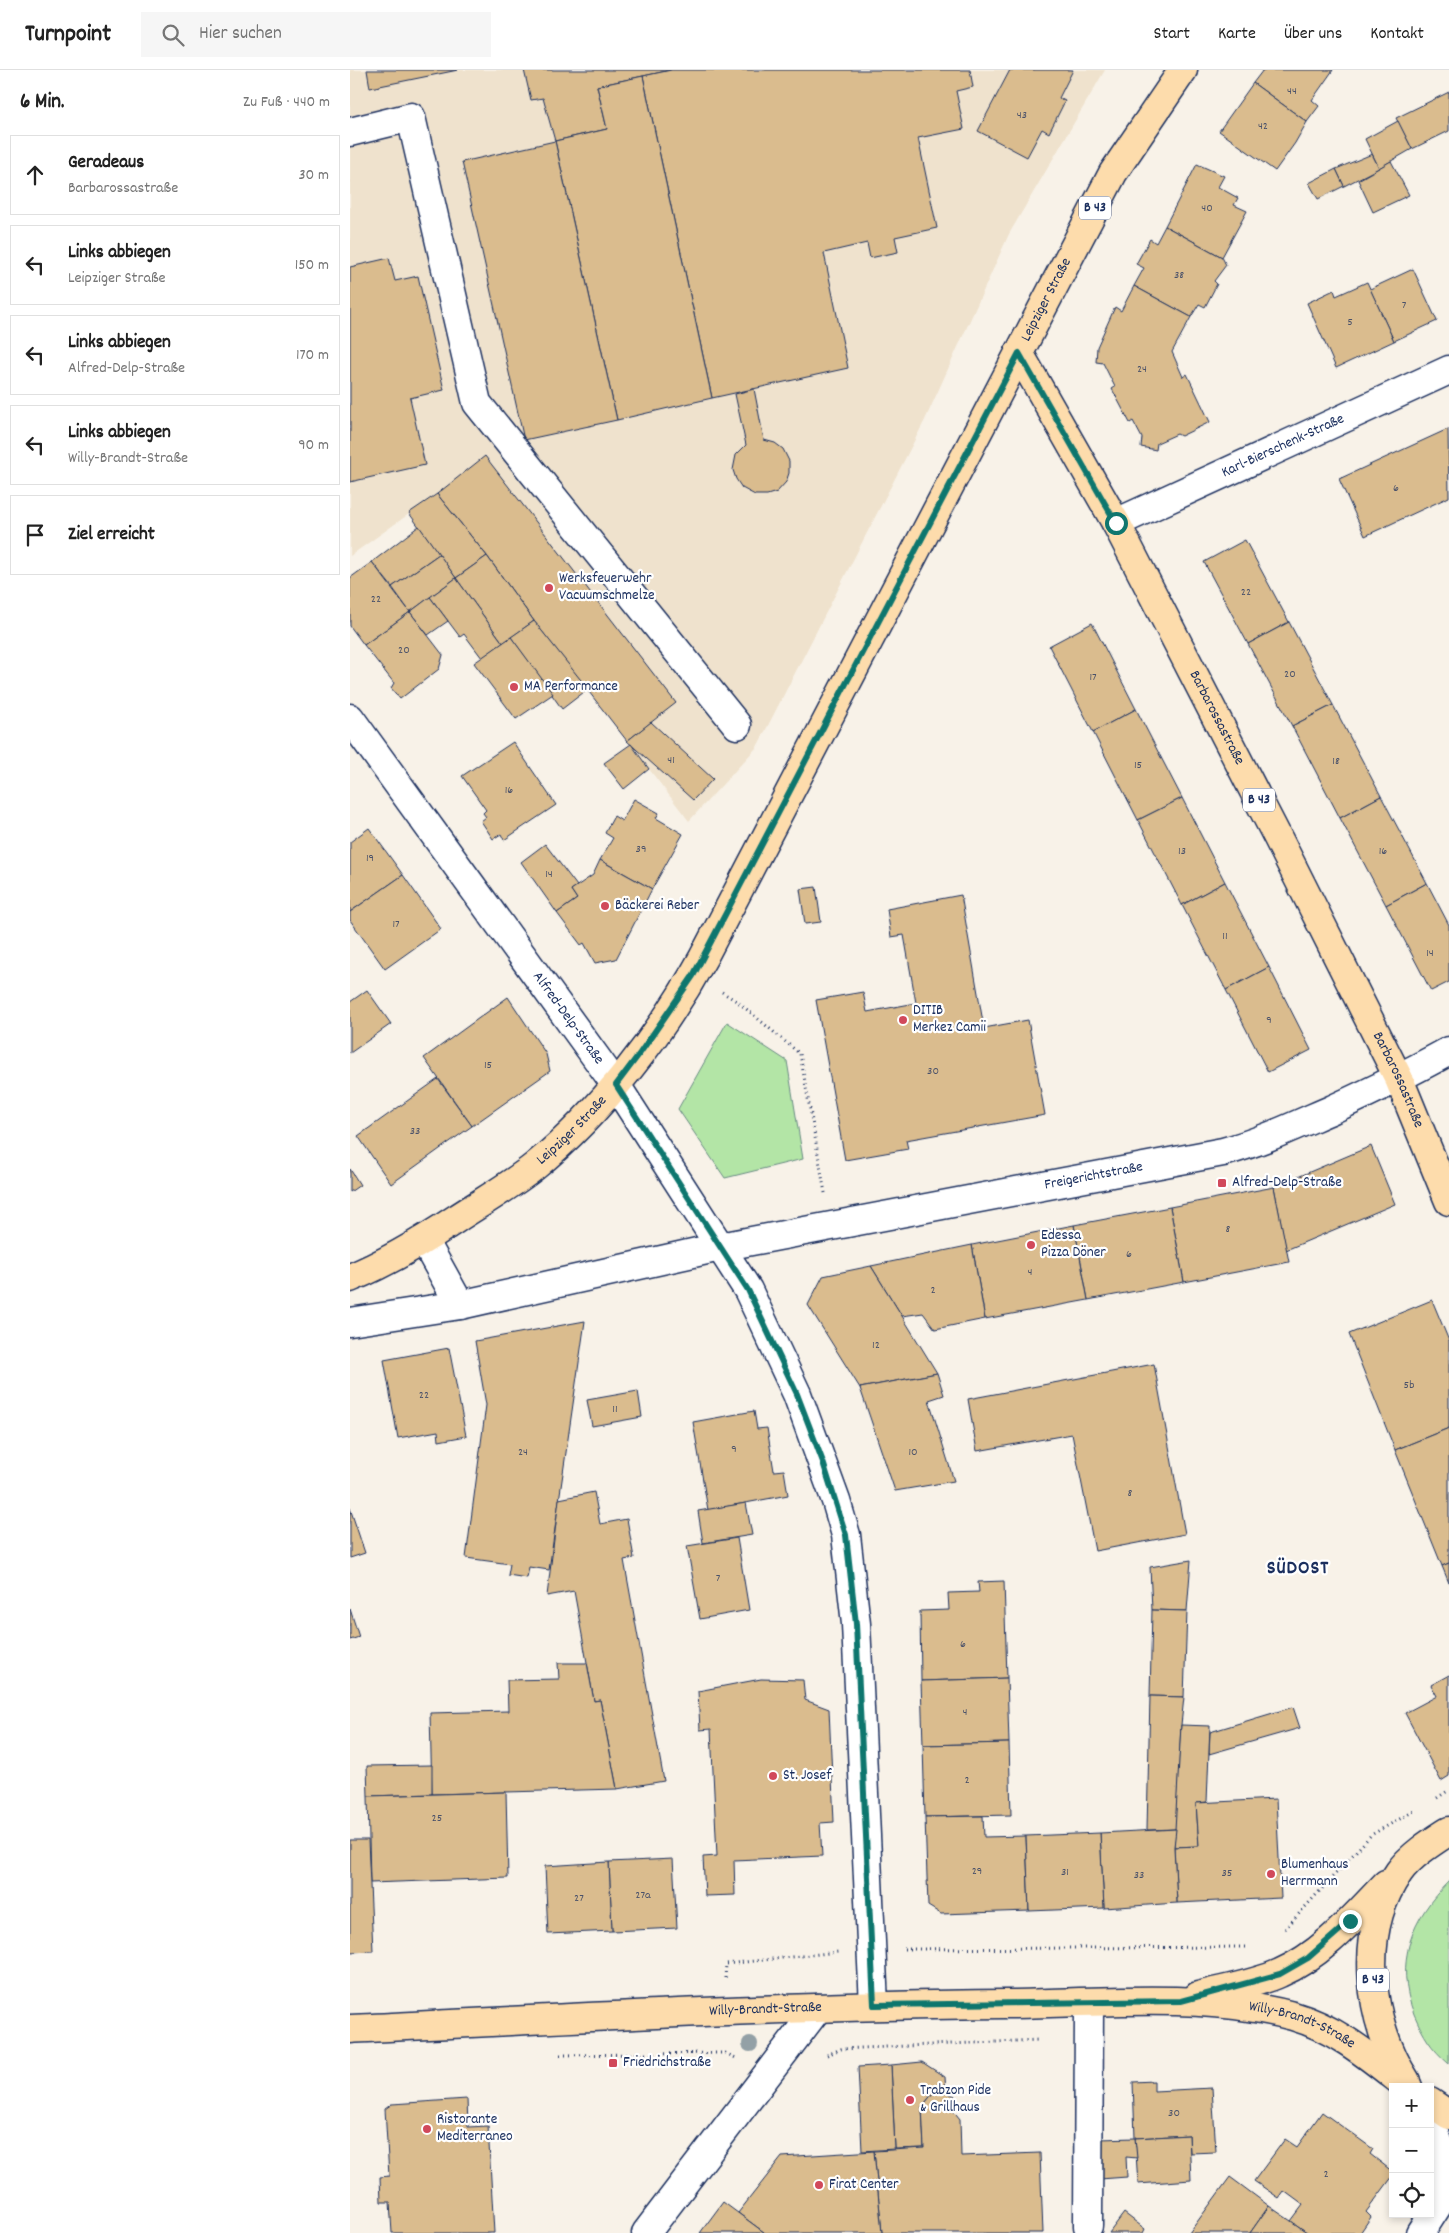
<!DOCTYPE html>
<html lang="de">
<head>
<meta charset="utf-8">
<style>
  :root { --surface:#fff; --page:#f6f6f6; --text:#222; --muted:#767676; --line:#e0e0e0 }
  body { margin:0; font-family:Dekko,sans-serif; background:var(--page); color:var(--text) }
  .controls { position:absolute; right:15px; bottom:15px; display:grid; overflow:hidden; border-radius:0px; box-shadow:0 2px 8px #0003 }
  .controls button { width:45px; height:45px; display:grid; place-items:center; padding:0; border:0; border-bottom:1px solid var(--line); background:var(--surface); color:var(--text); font:25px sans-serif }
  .stop { position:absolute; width:15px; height:15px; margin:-11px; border:4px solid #0f766e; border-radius:50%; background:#fff }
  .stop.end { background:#0f766e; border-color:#fff; box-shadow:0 1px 5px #0008 }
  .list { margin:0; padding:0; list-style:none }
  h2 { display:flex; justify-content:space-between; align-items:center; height:65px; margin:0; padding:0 20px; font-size:21px }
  h2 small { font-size:16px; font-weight:400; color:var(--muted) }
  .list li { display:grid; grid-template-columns:32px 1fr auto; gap:15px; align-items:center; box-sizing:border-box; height:80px; margin:0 10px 10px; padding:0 10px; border:1px solid var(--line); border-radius:0px }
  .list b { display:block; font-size:19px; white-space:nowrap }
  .list p { margin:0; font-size:16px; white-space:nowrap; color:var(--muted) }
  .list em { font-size:16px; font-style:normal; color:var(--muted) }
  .icon { flex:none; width:28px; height:28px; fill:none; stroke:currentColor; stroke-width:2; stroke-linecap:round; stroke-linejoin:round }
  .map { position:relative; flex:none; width:1099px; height:2163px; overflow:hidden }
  header { display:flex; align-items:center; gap:30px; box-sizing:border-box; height:70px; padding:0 25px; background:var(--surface); border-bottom:1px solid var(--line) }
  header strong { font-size:24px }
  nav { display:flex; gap:28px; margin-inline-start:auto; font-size:18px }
  .search { width:350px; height:45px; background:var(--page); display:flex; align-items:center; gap:12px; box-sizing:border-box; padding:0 18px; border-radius:0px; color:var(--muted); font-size:19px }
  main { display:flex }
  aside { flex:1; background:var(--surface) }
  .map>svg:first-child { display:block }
</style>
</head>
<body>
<header>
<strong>Turnpoint</strong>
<div class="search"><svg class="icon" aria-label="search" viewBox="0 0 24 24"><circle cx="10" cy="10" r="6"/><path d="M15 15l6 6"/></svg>Hier suchen</div>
<nav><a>Start</a><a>Karte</a><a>Über uns</a><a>Kontakt</a></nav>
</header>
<main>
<aside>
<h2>6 Min.<small>Zu Fuß · 440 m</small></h2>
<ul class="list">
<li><svg class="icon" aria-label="ahead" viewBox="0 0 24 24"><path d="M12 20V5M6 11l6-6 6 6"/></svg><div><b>Geradeaus</b><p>Barbarossastraße</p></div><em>30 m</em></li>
<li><svg class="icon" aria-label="left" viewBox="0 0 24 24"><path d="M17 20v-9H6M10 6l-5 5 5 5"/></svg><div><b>Links abbiegen</b><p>Leipziger Straße</p></div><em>150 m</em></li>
<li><svg class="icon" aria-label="left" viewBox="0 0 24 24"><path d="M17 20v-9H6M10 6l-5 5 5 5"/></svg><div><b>Links abbiegen</b><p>Alfred-Delp-Straße</p></div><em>170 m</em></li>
<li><svg class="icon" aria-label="left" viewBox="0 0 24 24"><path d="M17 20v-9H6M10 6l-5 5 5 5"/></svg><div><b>Links abbiegen</b><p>Willy-Brandt-Straße</p></div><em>90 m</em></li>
<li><svg class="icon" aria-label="arrive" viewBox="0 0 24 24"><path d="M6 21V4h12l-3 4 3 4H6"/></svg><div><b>Ziel erreicht</b></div></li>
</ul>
</aside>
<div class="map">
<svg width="1099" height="2163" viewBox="0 0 1099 2163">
  <rect width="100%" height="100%" fill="#f8f2e8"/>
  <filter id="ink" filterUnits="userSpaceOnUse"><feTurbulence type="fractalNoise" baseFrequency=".02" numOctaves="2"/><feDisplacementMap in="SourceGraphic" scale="10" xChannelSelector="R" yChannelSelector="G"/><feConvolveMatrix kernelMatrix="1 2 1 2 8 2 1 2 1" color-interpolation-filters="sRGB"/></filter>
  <g filter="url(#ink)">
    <!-- built -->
    <polygon fill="#efe2cd" points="0,0 755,0 659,164 575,350 407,677 339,751 87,424 0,486"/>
    <!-- green -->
    <g fill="#b3e5a6" stroke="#678a82">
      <polygon points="377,952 437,991 453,1089 375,1108 328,1039"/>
      <path d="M1099,1811V1994C1080,1977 1074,1967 1064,1944C1044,1892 1061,1849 1099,1811Z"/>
    </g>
    <!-- building -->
    <g fill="#dabc8e" stroke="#1b2f5e">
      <polygon points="17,0 108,0 20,18"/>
      <polygon points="174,0 321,0 247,16 257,59 205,71 193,28 181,30"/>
      <polygon points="321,0 620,0 623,17 606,21 614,59 568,68 587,158 545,167 548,182 520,188 517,173 474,183 498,298 362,328 293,6"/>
      <polygon points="660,0 723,0 709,28 715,31 699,63 692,59 677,87 628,61"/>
      <polygon points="913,0 983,0 962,30 969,36 957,52 903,13"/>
      <polygon points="293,6 362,328 267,350 205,71 257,59 247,16"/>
      <polygon points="903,13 957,52 945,73 925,101 869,61"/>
      <polygon points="1099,22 1099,61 1062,79 1046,48"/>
      <polygon points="1048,51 1062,79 1029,98 1015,69"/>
      <polygon points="205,71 267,350 174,370 112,92"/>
      <polygon points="1022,84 1029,98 994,116 986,99"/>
      <polygon points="1041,91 1059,125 1023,142 1008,110"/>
      <polygon points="847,94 874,106 868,117 888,128 884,135 897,141 872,187 815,156"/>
      <polygon points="986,99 994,116 968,129 959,113"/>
      <polygon points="815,156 872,187 876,195 864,211 867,214 855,237 849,234 841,247 784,216 794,198 786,194 800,169 806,173"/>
      <polygon points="39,188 45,211 68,206 94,320 60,328 75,395 0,412 0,197"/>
      <polygon points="1063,199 1087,251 1044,271 1020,219"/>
      <polygon points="1017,212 1044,271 986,298 957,233 984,220 986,226"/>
      <polygon points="784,216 841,247 822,282 833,307 837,304 860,352 831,366 827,364 807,373 806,380 791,377 792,368 783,351 780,353 762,319 765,317 753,293 746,292 747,277 765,237 771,241"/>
      <polygon points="404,319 414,370 425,373 433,379 439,391 439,403 436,412 427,422 417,425 405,425 392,418 386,409 383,400 386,385 396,375 385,324"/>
      <polygon points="1098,359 1099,427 1015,466 989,409"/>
      <polygon points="135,386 326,633 277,671 184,551 137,486 87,424"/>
      <polygon points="87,424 137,486 106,508 59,443"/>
      <polygon points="69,456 89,484 42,517 22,492"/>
      <polygon points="895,470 939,552 898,574 854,492"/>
      <polygon points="89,484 106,508 60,542 42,517"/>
      <polygon points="137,486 184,551 153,573 106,508"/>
      <polygon points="22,492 60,542 14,575 0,556 0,508"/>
      <polygon points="106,508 153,573 132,588 114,564 110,567 80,527"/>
      <polygon points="80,527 98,551 78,565 60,542"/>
      <polygon points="60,542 93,585 89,599 50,629 41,618 44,613 14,575"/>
      <polygon points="184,551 238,619 212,639 161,567"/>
      <polygon points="939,552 983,635 942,656 898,574"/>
      <polygon points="742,553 786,639 743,662 699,576"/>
      <polygon points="161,567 203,624 166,649 124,593"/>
      <polygon points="983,635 1031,726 990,748 942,656"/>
      <polygon points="786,639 832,728 788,750 743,662"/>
      <polygon points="301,652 363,709 343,730 277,671"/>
      <polygon points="163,672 206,735 154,770 151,764 143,769 131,751 136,747 133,743 136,740 112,706"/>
      <polygon points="281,674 299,699 274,719 254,693"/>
      <polygon points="1031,726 1077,813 1036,835 990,748"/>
      <polygon points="832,728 875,812 832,835 788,750"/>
      <polygon points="284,729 309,743 306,748 333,764 302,819 250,790 263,768 255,763 264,746 272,751"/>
      <polygon points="19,758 53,805 0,842 0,772"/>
      <polygon points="195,774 227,816 221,820 227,829 207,843 171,792"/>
      <polygon points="250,790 302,819 266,889 245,893 234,873 231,875 207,843 227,829 221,820 243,805"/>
      <polygon points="53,805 91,859 35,899 0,850 0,842"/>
      <polygon points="875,812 919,897 876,920 832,835"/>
      <polygon points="1077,813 1099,855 1099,912 1081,921 1036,835"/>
      <polygon points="466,817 471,852 455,854 450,819"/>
      <polygon points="611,825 634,958 678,950 695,1045 556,1070 558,1079 495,1090 466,930 513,922 517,942 566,933 554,865 541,867 537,839"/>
      <polygon points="919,897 961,980 918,1002 876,920"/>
      <polygon points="17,920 41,954 0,983 0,932"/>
      <polygon points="158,927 196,984 200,1001 122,1056 74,988"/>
      <polygon points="88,1009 122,1056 41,1114 8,1066"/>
      <polygon points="1021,1076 1045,1134 936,1180 924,1117"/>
      <polygon points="0,1099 10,1115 0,1122"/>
      <polygon points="924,1117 939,1192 834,1212 820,1137"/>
      <polygon points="820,1137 834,1212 738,1230 724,1155"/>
      <polygon points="724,1155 738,1230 635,1249 622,1175"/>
      <polygon points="622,1175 635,1249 585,1259 573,1243 552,1246 521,1196"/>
      <polygon points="521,1196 552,1246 587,1303 510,1318 458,1235 473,1206"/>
      <polygon points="1082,1230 1099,1271 1099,1358 1045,1380 999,1264"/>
      <polygon points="235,1251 199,1500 179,1497 177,1508 158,1505 160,1494 116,1488 136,1335 125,1271"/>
      <polygon points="99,1278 116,1366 89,1371 88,1361 48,1368 34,1290"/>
      <polygon points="804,1294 835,1464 745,1481 722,1364 627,1381 618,1329"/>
      <polygon points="587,1303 594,1325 579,1330 604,1411 545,1421 510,1318"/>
      <polygon points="288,1321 292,1347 242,1356 237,1330"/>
      <polygon points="404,1341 407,1359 417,1358 424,1401 434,1400 438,1425 358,1440 343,1352"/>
      <polygon points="1099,1358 1099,1493 1092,1496 1045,1380"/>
      <polygon points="244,1422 250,1454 277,1449 284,1488 274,1490 314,1711 267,1719 250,1630 244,1631 224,1521 197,1526 209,1429"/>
      <polygon points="396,1433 402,1465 353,1473 348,1441"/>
      <polygon points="0,1438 15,1483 0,1488"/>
      <polygon points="387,1468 399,1540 350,1549 337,1476"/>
      <polygon points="841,1490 837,1541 802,1540 800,1497"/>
      <polygon points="1099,1493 1099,1513 1092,1496"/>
      <polygon points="654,1511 657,1608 571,1611 570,1541 599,1540 598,1523 629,1522 628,1512"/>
      <polygon points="0,1539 9,1567 0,1570"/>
      <polygon points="802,1540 837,1541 834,1627 800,1626"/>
      <polygon points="208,1593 237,1593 244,1631 250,1630 267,1719 82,1724 80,1643 158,1641 157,1610 209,1609"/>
      <polygon points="1099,1605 1099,1706 1091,1711 1055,1643 1087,1626 1081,1615"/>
      <polygon points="657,1608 659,1673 573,1675 571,1611"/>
      <polygon points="411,1609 453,1610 455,1630 479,1639 484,1752 470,1753 472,1786 384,1790 385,1825 355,1826 353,1787 367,1786 361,1659 350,1660 348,1621"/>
      <polygon points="800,1626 834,1627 831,1655 826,1759 797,1760"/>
      <polygon points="943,1637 950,1658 859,1684 860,1662"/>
      <polygon points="831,1655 860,1656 857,1732 846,1733 849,1776 824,1777"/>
      <polygon points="659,1673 661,1745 575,1747 573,1675"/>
      <polygon points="82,1695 82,1724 18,1726 17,1696"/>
      <polygon points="156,1722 158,1808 20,1813 18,1726"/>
      <polygon points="926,1729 931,1828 827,1833 824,1777 849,1776 846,1733"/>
      <polygon points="633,1746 634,1767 676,1766 679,1841 591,1844 578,1836 575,1747"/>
      <polygon points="826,1759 824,1777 827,1833 754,1838 750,1763"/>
      <polygon points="750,1763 754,1838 679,1841 676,1766"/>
      <polygon points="0,1770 18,1770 23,1881 0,1882"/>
      <polygon points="323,1789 327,1858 262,1861 259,1792"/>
      <polygon points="259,1792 262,1861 198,1864 195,1796"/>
      <polygon points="572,1992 595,2007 596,2022 583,2023 572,2037 574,2078 545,2079 541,1995"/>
      <polygon points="541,1995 545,2079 512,2081 508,1997"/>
      <polygon points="804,2011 804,2021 862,2018 866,2082 840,2083 839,2065 785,2068 783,2012"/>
      <polygon points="596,2022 605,2026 602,2039 610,2049 611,2086 690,2083 693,2163 532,2163 524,2081 574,2078 572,2037 583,2023"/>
      <polygon points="117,2029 118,2057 138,2056 144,2163 42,2163 40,2132 31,2132 30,2107 39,2106 35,2039 42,2034"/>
      <polygon points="972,2042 1023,2079 1020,2084 1043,2102 1043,2106 1016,2142 1021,2147 1010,2163 958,2163 941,2151 953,2135 934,2121 929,2128 904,2111 935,2069 947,2077"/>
      <polygon points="839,2065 841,2110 788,2114 785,2068"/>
      <polygon points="785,2068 787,2088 776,2087 777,2107 750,2109 750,2069"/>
      <polygon points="524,2081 532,2163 415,2163 388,2143 432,2087"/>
      <polygon points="880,2107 919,2136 900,2163 839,2163"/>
      <polygon points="373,2132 415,2163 350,2163"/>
      <polygon points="919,2136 941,2151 958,2163 900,2163"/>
      <polygon points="774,2143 795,2159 793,2163 759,2163"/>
    </g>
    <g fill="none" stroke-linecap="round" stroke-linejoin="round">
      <defs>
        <g id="minor">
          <polyline points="0,62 61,47 127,333 387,655"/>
          <path id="s1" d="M766,453L1099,300"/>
          <path id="s2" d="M0,648L266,1015L398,1220L447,1324L486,1431L496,1465L506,1554L524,1935"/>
          <polyline points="74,1170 110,1235"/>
          <path id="s3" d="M0,1252L110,1235L370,1177L873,1082C911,1072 946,1055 983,1039C1022,1021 1061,1002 1099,981"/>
          <polyline points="738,2156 739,1933"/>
          <polyline points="296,2163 468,1938"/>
          <polyline points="1070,2163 1088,2135 1094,2092 1080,2050"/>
        </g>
        <g id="major">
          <path id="s4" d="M669,283L766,453L928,768L1049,1009L1099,1131"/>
          <path id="s5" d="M0,1208C37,1193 73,1171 106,1149C132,1132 160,1116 185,1096C251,1042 312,963 353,888L763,103L833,0"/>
          <path d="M848,1926C874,1919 906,1914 930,1903C972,1885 1005,1846 1036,1814"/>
          <path id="s6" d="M0,1959C219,1948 437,1936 656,1934C747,1933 855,1922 943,1946C988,1959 1022,1989 1058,2017"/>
          <path d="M1056,2011C1018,1952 1007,1862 1049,1802C1061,1785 1082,1772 1099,1761"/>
          <polyline points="1080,2032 1099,2045"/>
        </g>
      </defs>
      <!-- minor casing -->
      <use href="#minor" stroke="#1b2f5e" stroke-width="31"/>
      <!-- major casing -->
      <use href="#major" stroke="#1b2f5e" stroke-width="31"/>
      <!-- path -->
      <g stroke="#1b2f5e" stroke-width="3" stroke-dasharray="1 4" stroke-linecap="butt">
        <polyline points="372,922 388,932 450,984 475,1123"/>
        <polyline points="1087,1728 1099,1720"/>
        <polyline points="935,1859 1021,1765 1064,1741"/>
        <polyline points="554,1879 898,1877"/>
        <polyline points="375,1908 376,1894 488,1882"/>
        <polyline points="210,1985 375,1983 388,1989"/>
        <polyline points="477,1985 491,1979 689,1970"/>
      </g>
      <!-- minor -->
      <use href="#minor" stroke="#fff" stroke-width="28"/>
      <!-- major -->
      <use href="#major" stroke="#fddcac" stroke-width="28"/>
    </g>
    <!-- trees -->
    <circle fill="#93a0a6" cx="400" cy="1974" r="8"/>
  </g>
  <g fill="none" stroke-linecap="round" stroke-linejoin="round" filter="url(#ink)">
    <!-- route -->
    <polyline stroke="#0f766e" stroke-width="6" points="766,453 669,283 343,906 290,983 266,1015 398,1220 447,1324 473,1392 496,1465 506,1554 524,1935 831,1931 930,1904 958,1888 1000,1851"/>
  </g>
  <!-- markers -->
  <g fill="#d1495b" stroke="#fff" stroke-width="2">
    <circle cx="199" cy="518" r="5"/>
    <circle cx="164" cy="617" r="5"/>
    <circle cx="255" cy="836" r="5"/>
    <circle cx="553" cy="950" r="5"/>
    <rect x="867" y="1108" width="10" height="10" rx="2.5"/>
    <circle cx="681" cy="1175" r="5"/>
    <circle cx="423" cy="1706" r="5"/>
    <circle cx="921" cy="1804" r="5"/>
    <rect x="258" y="1988" width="10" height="10" rx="2.5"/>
    <circle cx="560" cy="2030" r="5"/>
    <circle cx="77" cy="2059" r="5"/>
    <circle cx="469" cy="2115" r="5"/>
  </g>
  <g text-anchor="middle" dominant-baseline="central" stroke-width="4.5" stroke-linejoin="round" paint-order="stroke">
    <!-- number labels -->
    <g font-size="12" fill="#4b526a">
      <text x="942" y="21">44</text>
      <text x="672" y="45">43</text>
      <text x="913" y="56">42</text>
      <text x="857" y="138">40</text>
      <text x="829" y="205">38</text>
      <text x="1054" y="235">7</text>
      <text x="1000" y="252">5</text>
      <text x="792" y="299">24</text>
      <text x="1046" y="418">6</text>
      <text x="896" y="522">22</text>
      <text x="26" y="529">22</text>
      <text x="54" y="580">20</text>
      <text x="940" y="604">20</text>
      <text x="743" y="607">17</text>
      <text x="321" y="690">41</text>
      <text x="986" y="691">18</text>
      <text x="788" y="695">15</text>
      <text x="159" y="720">16</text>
      <text x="291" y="779">39</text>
      <text x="832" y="781">13</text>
      <text x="1033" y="781">16</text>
      <text x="20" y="788">19</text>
      <text x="199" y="804">14</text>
      <text x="46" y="854">17</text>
      <text x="875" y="866">11</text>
      <text x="1080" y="883">14</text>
      <text x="919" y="950">9</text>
      <text x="138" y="995">15</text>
      <text x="583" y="1001">30</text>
      <text x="65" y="1061">33</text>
      <text x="878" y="1159">8</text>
      <text x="779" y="1184">6</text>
      <text x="680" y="1202">4</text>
      <text x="583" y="1220">2</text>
      <text x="526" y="1275">12</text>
      <text x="1059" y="1315">5b</text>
      <text x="74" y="1325">22</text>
      <text x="265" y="1339">11</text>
      <text x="384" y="1379">9</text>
      <text x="173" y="1382">24</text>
      <text x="563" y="1382">10</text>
      <text x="780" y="1423">8</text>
      <text x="368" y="1508">7</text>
      <text x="613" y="1574">6</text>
      <text x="615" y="1642">4</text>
      <text x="617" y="1710">2</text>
      <text x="87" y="1748">25</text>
      <text x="627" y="1801">29</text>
      <text x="715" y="1802">31</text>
      <text x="877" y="1803">35</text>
      <text x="789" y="1805">33</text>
      <text x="293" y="1825">27a</text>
      <text x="229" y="1828">27</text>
      <text x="824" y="2043">30</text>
      <text x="976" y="2104">2</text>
    </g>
    <!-- shield labels -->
    <g fill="#fff" stroke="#5f6d8e" stroke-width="1">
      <rect x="729" y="126.5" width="32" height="23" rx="4"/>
      <rect x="893" y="718.5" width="32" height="23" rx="4"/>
      <rect x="1007" y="1898.5" width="32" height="23" rx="4"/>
    </g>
    <g font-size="14" font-weight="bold" fill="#1b2f5e">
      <text x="745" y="138">B 43</text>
      <text x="909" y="730">B 43</text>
      <text x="1023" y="1910">B 43</text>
    </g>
    <!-- street labels -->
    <g font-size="15" fill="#1b2f5e" stroke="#fff">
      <text stroke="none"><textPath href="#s5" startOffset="1228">Leipziger Straße</textPath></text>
      <text stroke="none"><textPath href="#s1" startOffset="184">Karl-Bierschenk-Straße</textPath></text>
      <text stroke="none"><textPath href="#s4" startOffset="415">Barbarossastraße</textPath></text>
      <text stroke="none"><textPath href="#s2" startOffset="371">Alfred-Delp-Straße</textPath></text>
      <text stroke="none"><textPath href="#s4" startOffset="820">Barbarossastraße</textPath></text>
      <text stroke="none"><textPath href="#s5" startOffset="268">Leipziger Straße</textPath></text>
      <text stroke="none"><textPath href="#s3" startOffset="758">Freigerichtstraße</textPath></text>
      <text stroke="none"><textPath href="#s6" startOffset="416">Willy-Brandt-Straße</textPath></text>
      <text stroke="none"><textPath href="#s6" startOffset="956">Willy-Brandt-Straße</textPath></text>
    </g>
    <!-- poi labels -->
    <g font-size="15" fill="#1b2f5e" stroke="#fff" text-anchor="start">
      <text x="209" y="509">Werksfeuerwehr<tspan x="209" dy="17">Vacuumschmelze</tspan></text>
      <text x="174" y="617">MA Performance</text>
      <text x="265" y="836">Bäckerei Reber</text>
      <text x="563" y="941">DITIB<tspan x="563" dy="17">Merkez Camii</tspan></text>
      <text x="882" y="1113">Alfred-Delp-Straße</text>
      <text x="691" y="1166">Edessa<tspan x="691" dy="17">Pizza Döner</tspan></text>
      <text x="433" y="1706">St. Josef</text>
      <text x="931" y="1795">Blumenhaus<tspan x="931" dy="17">Herrmann</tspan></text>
      <text x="273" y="1993">Friedrichstraße</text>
      <text x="570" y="2021">Trabzon Pide<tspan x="570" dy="17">&amp; Grillhaus</tspan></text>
      <text x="87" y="2050">Ristorante<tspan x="87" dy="17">Mediterraneo</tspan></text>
      <text x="479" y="2115">Firat Center</text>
    </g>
    <!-- district labels -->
    <g font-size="20" font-weight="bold" letter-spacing="1" fill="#1b2f5e" stroke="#fff">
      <text x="948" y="1499">SÜDOST</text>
    </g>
  </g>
</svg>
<div class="controls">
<button>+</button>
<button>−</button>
<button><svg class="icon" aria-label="locate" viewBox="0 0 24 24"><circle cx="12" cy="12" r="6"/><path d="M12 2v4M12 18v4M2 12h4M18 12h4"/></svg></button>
</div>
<div class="stop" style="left:766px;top:453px"></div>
<div class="stop end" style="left:1000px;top:1851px"></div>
</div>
</main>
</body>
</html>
